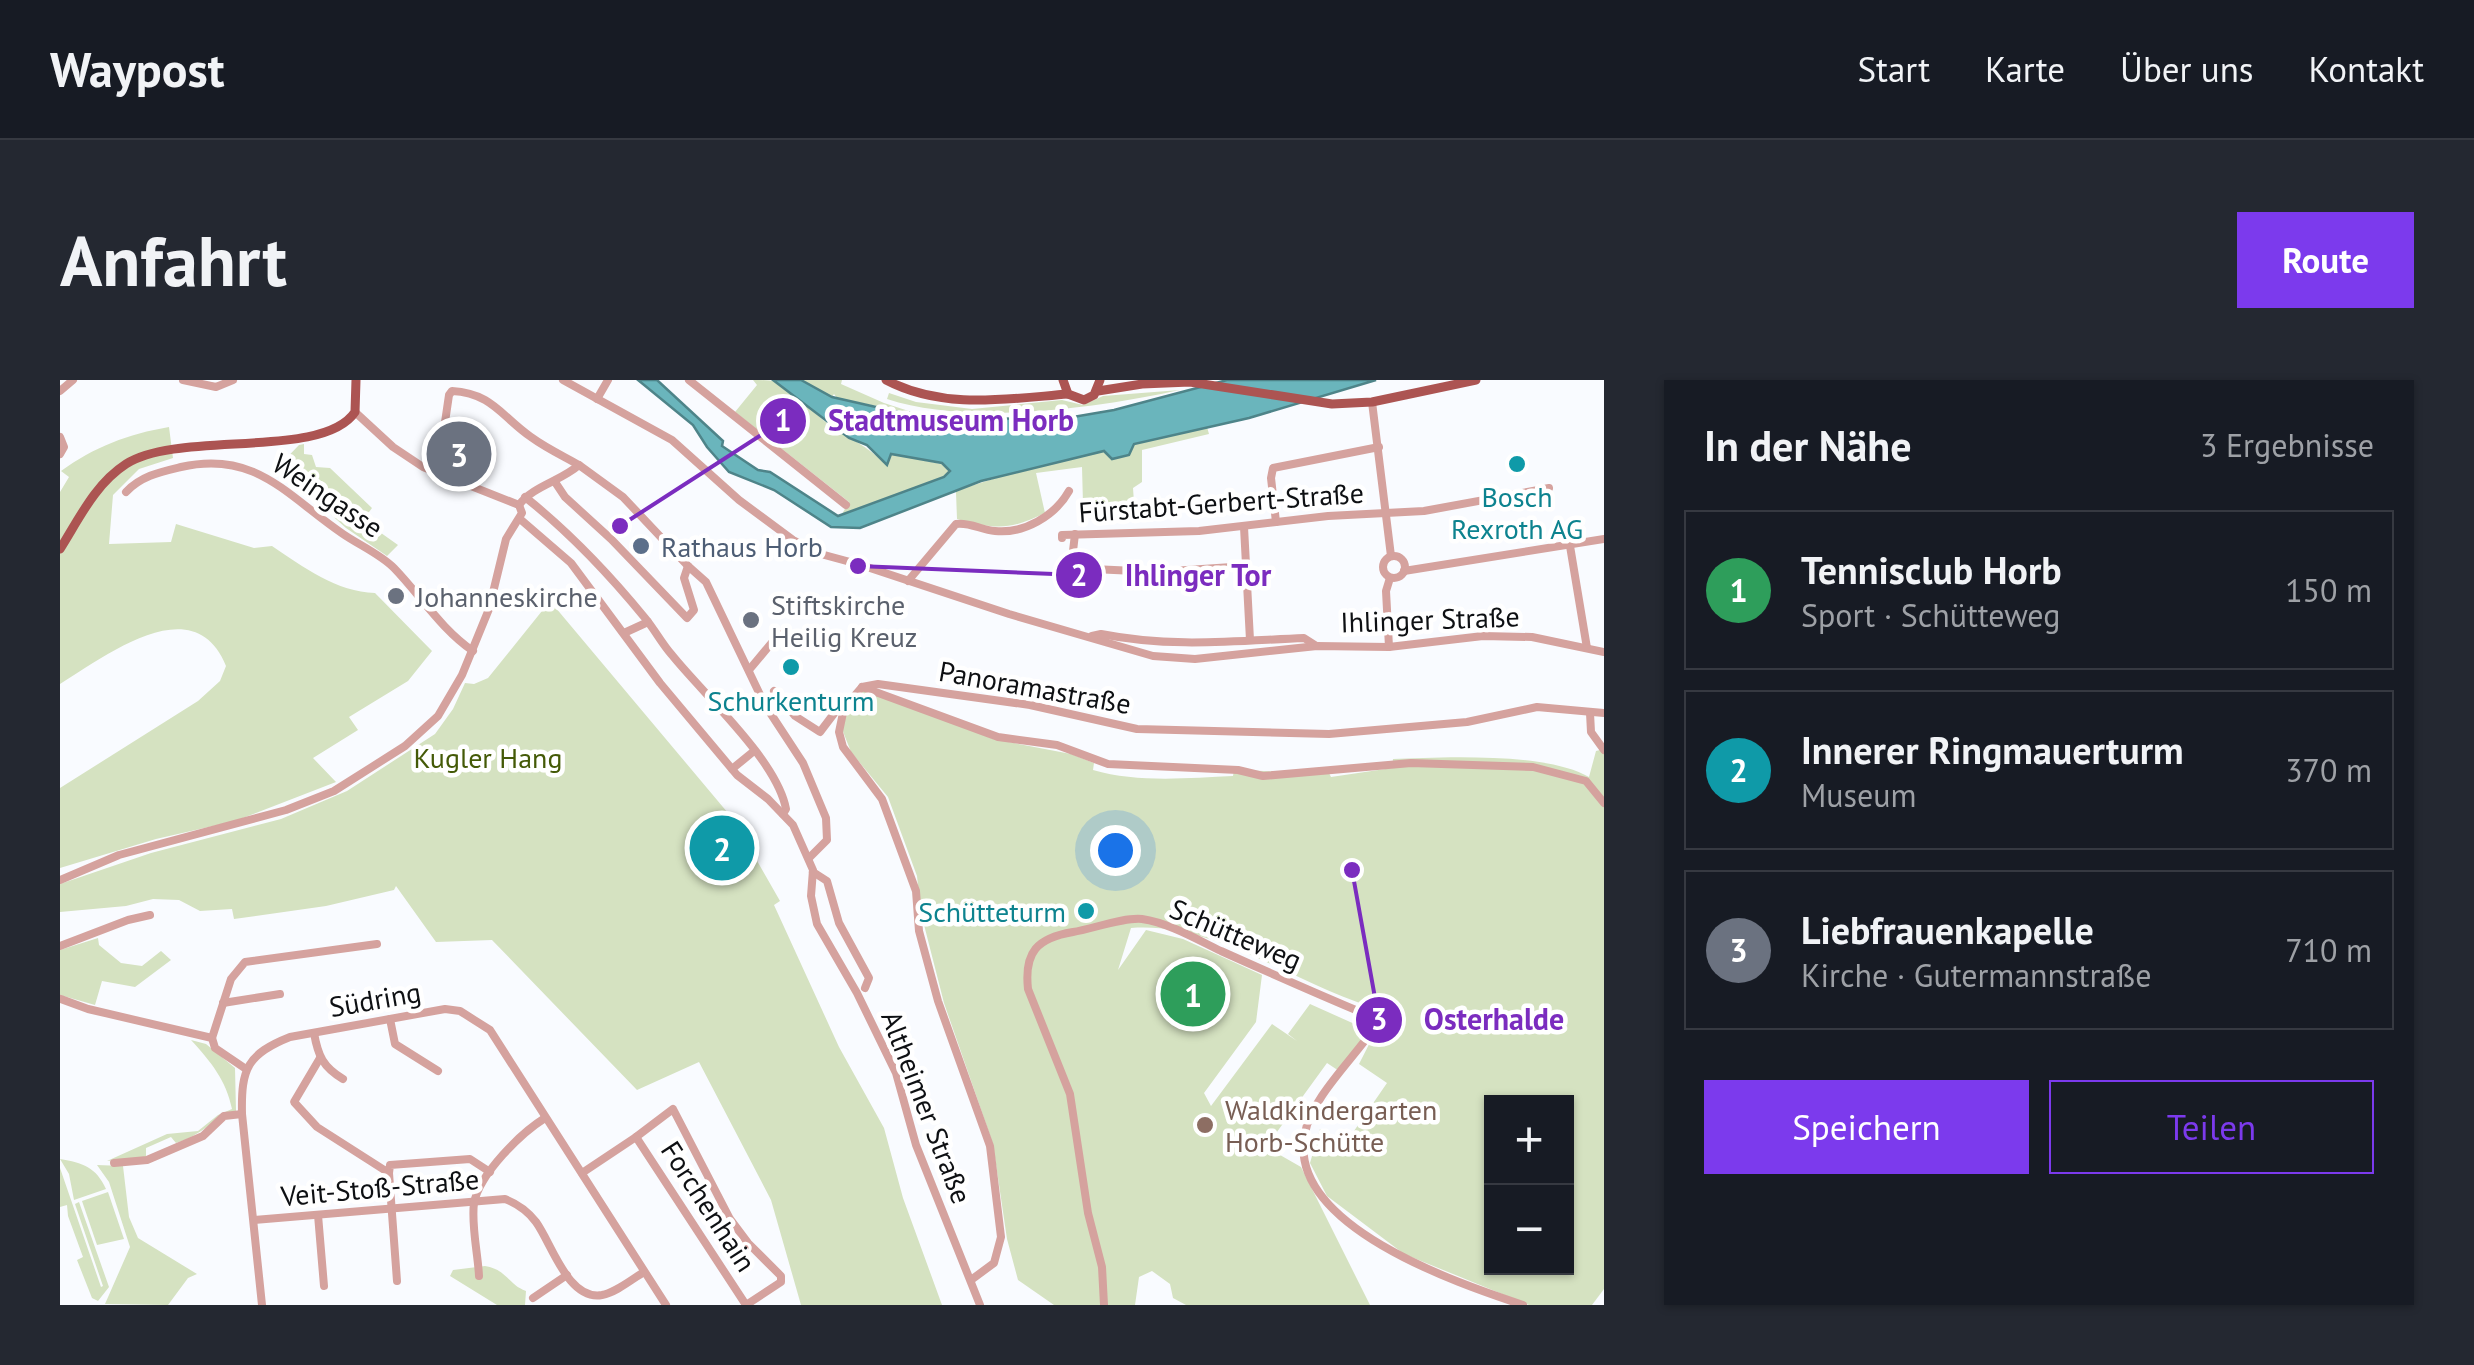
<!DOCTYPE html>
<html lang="de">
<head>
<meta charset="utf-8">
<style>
  :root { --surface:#171b24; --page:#242831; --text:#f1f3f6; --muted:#9ea1a6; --line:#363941; --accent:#7c3aed }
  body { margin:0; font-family:"PT Sans",sans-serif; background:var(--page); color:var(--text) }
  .controls { position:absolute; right:30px; bottom:30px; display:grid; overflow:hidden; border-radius:0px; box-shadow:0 2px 8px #0004 }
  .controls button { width:90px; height:90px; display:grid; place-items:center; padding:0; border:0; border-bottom:2px solid var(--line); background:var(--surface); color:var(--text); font:50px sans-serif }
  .you { position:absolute; left:1055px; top:470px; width:35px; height:35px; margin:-25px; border:8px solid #fff; border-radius:50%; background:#1a73e8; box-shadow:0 0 0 15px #1a73e833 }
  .badge { display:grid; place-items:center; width:65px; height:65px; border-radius:50%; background:var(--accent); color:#fff; font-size:32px; font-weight:700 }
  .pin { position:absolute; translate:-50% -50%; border:5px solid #fff; box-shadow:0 2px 10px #0006 }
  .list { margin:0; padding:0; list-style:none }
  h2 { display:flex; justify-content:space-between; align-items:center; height:130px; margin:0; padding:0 40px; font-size:42px }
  h2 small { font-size:32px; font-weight:400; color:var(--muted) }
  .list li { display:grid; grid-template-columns:65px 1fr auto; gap:30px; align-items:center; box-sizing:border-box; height:160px; margin:0 20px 20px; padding:0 20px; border:2px solid var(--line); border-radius:0px }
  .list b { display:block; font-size:38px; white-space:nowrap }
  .list p { margin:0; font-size:32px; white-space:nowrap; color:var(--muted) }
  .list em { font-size:32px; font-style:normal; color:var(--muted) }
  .actions { display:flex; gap:20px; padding:30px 40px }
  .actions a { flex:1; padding:22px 0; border:2px solid var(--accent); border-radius:0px; text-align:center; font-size:35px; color:var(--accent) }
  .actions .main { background:var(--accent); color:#fff }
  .map { position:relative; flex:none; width:1544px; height:925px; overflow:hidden; border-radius:0px }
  header { display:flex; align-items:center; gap:60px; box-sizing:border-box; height:140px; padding:0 50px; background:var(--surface); border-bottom:2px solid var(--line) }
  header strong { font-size:48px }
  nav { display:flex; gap:55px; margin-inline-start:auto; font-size:35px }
  .intro { display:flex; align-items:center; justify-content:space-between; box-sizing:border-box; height:240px; padding:0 60px }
  h1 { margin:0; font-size:70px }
  .button { padding:25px 45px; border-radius:0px; background:var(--accent); color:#fff; font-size:35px; font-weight:700 }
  main { display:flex; gap:60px; padding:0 60px }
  aside { flex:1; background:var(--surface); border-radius:0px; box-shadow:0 2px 8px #0004 }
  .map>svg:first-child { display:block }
</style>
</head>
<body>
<header>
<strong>Waypost</strong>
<nav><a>Start</a><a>Karte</a><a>Über uns</a><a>Kontakt</a></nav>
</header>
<div class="intro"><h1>Anfahrt</h1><a class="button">Route</a></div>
<main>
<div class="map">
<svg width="1544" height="925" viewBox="0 0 1544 925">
  <rect width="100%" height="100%" fill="#f9fbff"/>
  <!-- green -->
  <g fill="#d5e2c1" fill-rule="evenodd">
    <path d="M693,0C701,0 709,0 717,2C736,10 751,31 767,43C788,58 808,66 826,85L831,74L886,85L890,92L884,97L898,110L952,93L1127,51L1147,47L1149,54L1082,70V102L1073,108L1074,122L1070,125L1023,124L1022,87L976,93L985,133C948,151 936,149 897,139L896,112L875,100L782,134L789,122L675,32L697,5Z"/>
    <polygon points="741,0 782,0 781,4 824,23 861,35 777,18 774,14 772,17"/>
    <path d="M1120,10C1038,28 908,46 827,19L829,13L856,22L912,29L1002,20L1023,25L1043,16Z"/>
    <path d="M109,47L113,78L79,89L53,115L49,164L111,162L116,144L194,168L212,166C243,187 277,212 315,213L372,271L348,301L289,337L298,350L253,378L276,402L175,441L96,459L0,488V408L138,321L160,301L166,286C134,207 46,276 0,304V112L9,97L1,91C34,67 68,54 109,47Z"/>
    <polygon points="244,64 244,74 252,75 256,87 270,88 312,128 306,136 314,148 338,165 327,176 286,148 237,104 214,91 239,65"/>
    <polygon points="490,221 673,439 720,521 714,525 779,667 824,748 843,818 882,925 741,925 711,820 639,682 577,710 432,560 376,562 336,506 334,510 266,526 174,539 172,529 140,531 119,520 93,519 66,526 0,532 0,504 91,473 221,439 287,411 375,354 393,329 405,303 414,304 428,298"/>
    <path d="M807,306L933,359L1011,374L1034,383L1033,390C1077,403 1128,398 1173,396L1174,390L1269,393L1271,397L1332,388L1333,379C1382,377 1486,372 1529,397L1536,371L1544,369V909L1532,925H1469L1344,874L1267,816L1250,783L1260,749L1285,764L1327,703L1299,684L1326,631C1243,611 1160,541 1071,548L1058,590L1086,550L1123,559L1202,595L1196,642L1144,713L1151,726L1212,644L1237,661L1228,654L1250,624L1308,650L1279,691L1267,683L1206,767L1241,787L1310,925H1126L1113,918L1110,904L1092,891L1079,897L1075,925H994L958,900L947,859L933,764L884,623L861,533L857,496L828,417L791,372L782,349L785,327ZM1432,722H1506V888H1432Z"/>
    <polygon points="38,558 39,565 61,583 82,586 101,571 111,580 75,607 42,601 35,625 0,615 0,570"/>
    <path d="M131,660L146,664L175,688L176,731C152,739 141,756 116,763L111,757L86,768V777L47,781L107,754L138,751L158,735L172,729C166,700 151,682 131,660Z"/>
    <path d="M0,779C23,783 36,787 46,809L14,820L9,794Z"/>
    <polygon points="37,785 63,786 69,837 78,858 137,894 128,898 108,925 45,924 70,867 49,802"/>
    <polygon points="0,788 41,907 43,906 15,824 19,822 49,907 38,921 32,918 17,880 23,877 8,836 7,825 0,827"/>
    <polygon points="48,812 64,859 37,865 22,821"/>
    <path d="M425,886C448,890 448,905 466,911L465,925H437L390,896L393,890Z"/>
  </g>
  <!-- water -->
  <polygon fill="#6ab5bc" stroke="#4e8489" stroke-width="2.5" points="578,0 597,0 663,61 662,66 698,90 710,92 778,136 884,97 890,91 882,83 831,74 827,85 807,65 789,58 713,0 741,0 772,17 838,32 955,39 1013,37 1054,30 1167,0 1316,0 1189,38 1074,64 1069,75 1052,79 1044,71 921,101 800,148 771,147 714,110 669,92 647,67 633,45"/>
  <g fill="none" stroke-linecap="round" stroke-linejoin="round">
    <!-- minor -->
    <g stroke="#d5a29e" stroke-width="8">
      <polyline points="123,0 156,7 173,0"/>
      <polyline points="503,0 612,60 679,120 733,160 757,173 794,183"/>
      <polyline points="629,0 786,125"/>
      <polyline points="0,11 13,0"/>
      <polyline points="537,19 548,0"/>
      <polyline points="1312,22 1331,176"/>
      <polyline points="295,32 333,67 363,87 459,125"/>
      <path d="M384,49L389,15L392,11C432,13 442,37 471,57C486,68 503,76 519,85"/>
      <polyline points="0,57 4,67 0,74"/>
      <polyline points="495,102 505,117 551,159 627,238 634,230 624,198 628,186"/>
      <path d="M66,112C81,96 100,92 121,87C196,70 227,116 283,154C299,165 320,174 334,188C361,216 381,249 413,271"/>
      <path d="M465,117C509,152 549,194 585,238C595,250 602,264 612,275C644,315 717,380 726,429L723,434"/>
      <path d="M459,125C473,106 501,101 519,85L563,117L628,186L646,202L705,325L743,383L766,438L767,460L749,478"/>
      <polyline points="460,139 511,183 600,303 677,395 708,419 733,445 753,490 751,516 757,544 797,613 836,693 856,765 920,925"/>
      <polyline points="1216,142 1211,98 1213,88 1319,67"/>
      <polyline points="1184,147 1190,260"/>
      <polyline points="1015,154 1011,188 1097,192 1187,186"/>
      <polyline points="1002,158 1002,155 1139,151 1268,136 1364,131 1489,108"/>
      <polyline points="1510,166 1527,268"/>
      <circle cx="1334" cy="187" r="11"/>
      <polyline points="804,186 949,234 1093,276 1135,279 1257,266 1329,267 1423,256 1472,257 1544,272"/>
      <polyline points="1344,191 1544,159"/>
      <path d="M848,201L896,144C910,142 921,150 935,151C964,154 995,136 1009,111"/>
      <polyline points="564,253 588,242"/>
      <path d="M1032,256L1041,254C1112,268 1173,261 1244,258L1255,265"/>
      <polyline points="1329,267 1326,211 1330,198"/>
      <polyline points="689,290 719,254"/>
      <polyline points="802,307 938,357 997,365 1048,384 1178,390 1203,396 1351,383 1473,387 1526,401 1544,423"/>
      <polyline points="714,311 735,336 760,352 782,323"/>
      <polyline points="1530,333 1531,352 1544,370"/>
      <polyline points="672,389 694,371"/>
      <polyline points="753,492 767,501 779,543 809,598 805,608"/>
      <polyline points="0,500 59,475 226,430 274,411 345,366 378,336 402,295 429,229 446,159 462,133 459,125"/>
      <polyline points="0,566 68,540 90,535"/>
      <polyline points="1,619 28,629 152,658 155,668 186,689"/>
      <polyline points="163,623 220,614"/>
      <polyline points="330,639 335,664 378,691"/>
      <path d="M254,653C258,676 263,687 283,699"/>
      <polyline points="152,658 171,599 185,582 317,564"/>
      <polyline points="260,678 234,722 257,747 329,793 330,785 410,779 430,792"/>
      <polyline points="576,757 613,729 670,839 688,863 721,896 721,902 686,925"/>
      <polyline points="54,783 87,780 143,756 164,736 182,734"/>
      <polyline points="329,793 337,901"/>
      <polyline points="522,793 576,757 686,925"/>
      <polyline points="258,835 264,906"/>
      <path d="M194,840L445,819C458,824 467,830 476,842C492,864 508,921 542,915C557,912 572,899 584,892"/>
      <path d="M419,896C418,874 411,845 414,823C420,793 461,753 485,738"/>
      <polyline points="911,900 934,883 941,857 930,766 878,621 859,551 856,511 822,419 783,367 779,352 784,328 802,307 818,304 970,325 1077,349 1269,354 1407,342 1477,327 1544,333"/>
      <polyline points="473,918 507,895"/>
      <path d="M202,925L182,734C181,689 187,674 230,657L385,629L400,631L430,650L606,925"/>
      <path d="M1044,925L1042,887L1028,833L1010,714L968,609C964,572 977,558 1013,552C1032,549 1064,537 1082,539C1109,543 1136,559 1161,571C1210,593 1260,615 1310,636L1314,643L1312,651C1292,680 1251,719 1245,753C1225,845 1397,903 1463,925"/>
    </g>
    <!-- major -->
    <g stroke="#ac5452" stroke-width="9">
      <path d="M826,0C883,30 946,19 1008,14"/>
      <polyline points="1003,0 1008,14 1024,20 1034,15 1040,0"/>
      <polyline points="1038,11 1082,4 1130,2 1272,24 1312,22 1416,0"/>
      <path d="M0,169C19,139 35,104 66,84C119,50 263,80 295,32L296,0"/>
    </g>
  </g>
  <!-- markers -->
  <g fill="#0f9aa8" stroke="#fff" stroke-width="4">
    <circle cx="1457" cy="84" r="10"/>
    <circle cx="731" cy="287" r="10"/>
    <circle cx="1026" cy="531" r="10"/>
  </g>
  <circle fill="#5c6f8a" stroke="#fff" stroke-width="4" cx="581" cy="166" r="10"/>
  <g fill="#6b7280" stroke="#fff" stroke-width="4">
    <circle cx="336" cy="216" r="10"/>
    <circle cx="691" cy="240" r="10"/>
  </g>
  <circle fill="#8d6e63" stroke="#fff" stroke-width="4" cx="1145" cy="745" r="10"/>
  <g text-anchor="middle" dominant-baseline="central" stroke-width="9" stroke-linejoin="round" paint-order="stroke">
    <!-- street labels -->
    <g font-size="28" fill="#0e1013" stroke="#fff">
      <text transform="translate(268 115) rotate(34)">Weingasse</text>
      <text transform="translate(1161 122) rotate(-4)">Fürstabt-Gerbert-Straße</text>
      <text transform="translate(1370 239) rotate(-2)">Ihlinger Straße</text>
      <text transform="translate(975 307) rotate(10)">Panoramastraße</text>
      <text transform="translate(1176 554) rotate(23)">Schütteweg</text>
      <text transform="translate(315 619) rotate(-10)">Südring</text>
      <text transform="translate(867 727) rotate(69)">Altheimer Straße</text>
      <text transform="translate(320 807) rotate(-5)">Veit-Stoß-Straße</text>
      <text transform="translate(649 826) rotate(57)">Forchenhain</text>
    </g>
    <!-- culture labels -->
    <g font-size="28" fill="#0d838f" stroke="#fff">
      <text x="1457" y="116">Bosch<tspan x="1457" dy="32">Rexroth AG</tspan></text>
      <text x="731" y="320">Schurkenturm</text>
      <text x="1006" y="531" text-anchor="end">Schütteturm</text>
    </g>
    <!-- service labels -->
    <g font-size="28" fill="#4e5e75" stroke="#fff" text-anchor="start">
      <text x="601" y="166">Rathaus Horb</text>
    </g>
    <!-- worship labels -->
    <g font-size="28" fill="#5b616d" stroke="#fff" text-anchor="start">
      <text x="356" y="216">Johanneskirche</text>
      <text x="711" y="224">Stiftskirche<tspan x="711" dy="32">Heilig Kreuz</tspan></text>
    </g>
    <!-- park labels -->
    <g font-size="28" fill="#445a07" stroke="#fff">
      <text x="428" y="377">Kugler Hang</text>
    </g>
    <!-- education labels -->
    <g font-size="28" fill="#785e54" stroke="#fff" text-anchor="start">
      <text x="1165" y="729">Waldkindergarten<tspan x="1165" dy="32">Horb-Schütte</tspan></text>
    </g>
  </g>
  <!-- callouts -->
  <path fill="none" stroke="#7b2cbf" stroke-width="4" d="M560 146L723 41M798 186L1019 195M1292 490L1319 640"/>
  <g fill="#7b2cbf" stroke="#fff" stroke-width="4">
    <circle cx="560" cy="146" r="10"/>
    <circle cx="798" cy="186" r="10"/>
    <circle cx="1292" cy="490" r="10"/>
    <circle cx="723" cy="41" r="25"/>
    <circle cx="1019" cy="195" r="25"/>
    <circle cx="1319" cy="640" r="25"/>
  </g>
  <g font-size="30" text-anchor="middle" font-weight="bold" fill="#fff">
    <text x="723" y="51">1</text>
    <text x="1019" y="206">2</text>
    <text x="1319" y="650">3</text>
  </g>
  <g font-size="30" text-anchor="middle" font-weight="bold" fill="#7b2cbf" stroke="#fff" stroke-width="9" stroke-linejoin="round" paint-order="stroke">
    <text x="891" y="51">Stadtmuseum Horb</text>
    <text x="1138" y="206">Ihlinger Tor</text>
    <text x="1434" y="650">Osterhalde</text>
  </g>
</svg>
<div class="controls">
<button>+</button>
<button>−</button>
</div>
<div class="you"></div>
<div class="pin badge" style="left:1133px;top:614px;background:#2e9e5b">1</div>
<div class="pin badge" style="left:662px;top:468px;background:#0f9aa8">2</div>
<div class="pin badge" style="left:399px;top:74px;background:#6b7280">3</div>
</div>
<aside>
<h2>In der Nähe<small>3 Ergebnisse</small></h2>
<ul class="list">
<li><span class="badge" style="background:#2e9e5b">1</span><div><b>Tennisclub Horb</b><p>Sport · Schütteweg</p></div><em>150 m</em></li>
<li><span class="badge" style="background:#0f9aa8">2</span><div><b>Innerer Ringmauerturm</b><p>Museum</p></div><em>370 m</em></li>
<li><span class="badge" style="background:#6b7280">3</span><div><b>Liebfrauenkapelle</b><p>Kirche · Gutermannstraße</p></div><em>710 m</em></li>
</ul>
<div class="actions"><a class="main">Speichern</a><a>Teilen</a></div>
</aside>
</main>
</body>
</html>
